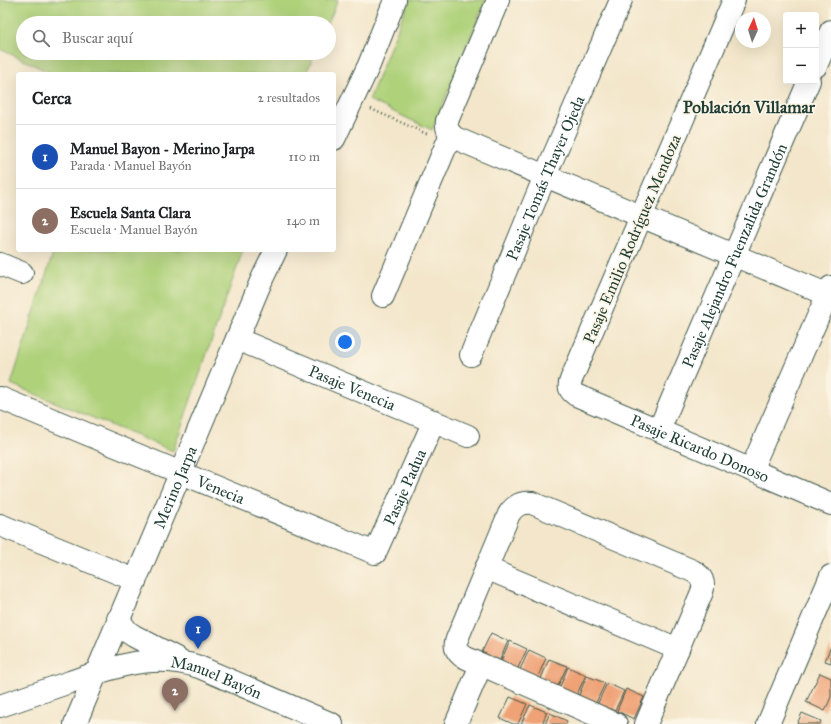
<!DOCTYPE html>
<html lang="es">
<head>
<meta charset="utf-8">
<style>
  :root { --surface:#fff; --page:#f2f2f2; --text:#202124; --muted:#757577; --line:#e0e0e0; --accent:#db2777 }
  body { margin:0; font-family:"IM FELL Great Primer",serif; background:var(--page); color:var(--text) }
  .controls { position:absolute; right:12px; top:12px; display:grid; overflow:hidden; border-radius:4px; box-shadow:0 4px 16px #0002 }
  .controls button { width:36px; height:36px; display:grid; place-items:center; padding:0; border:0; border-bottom:1px solid var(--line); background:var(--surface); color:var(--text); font:20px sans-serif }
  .compass { position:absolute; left:735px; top:12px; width:36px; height:36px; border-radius:50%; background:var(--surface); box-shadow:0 4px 16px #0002; rotate:4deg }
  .you { position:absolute; left:345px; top:342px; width:14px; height:14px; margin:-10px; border:3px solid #fff; border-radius:50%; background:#1a73e8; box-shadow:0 0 0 6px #1a73e833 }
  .badge { display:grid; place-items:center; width:26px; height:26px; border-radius:50%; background:var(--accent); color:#fff; font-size:13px; font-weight:700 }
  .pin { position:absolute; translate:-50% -33px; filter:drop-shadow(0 1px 2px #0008) }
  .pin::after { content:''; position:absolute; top:21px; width:14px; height:12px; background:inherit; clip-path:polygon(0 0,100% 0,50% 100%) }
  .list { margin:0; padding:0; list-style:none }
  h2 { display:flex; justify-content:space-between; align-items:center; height:52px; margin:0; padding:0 16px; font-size:17px }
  h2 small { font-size:13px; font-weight:400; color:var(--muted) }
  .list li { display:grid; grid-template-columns:26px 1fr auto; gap:12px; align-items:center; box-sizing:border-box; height:64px; padding:0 16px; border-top:1px solid var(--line) }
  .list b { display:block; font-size:15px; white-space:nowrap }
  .list p { margin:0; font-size:13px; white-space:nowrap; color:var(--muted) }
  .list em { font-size:13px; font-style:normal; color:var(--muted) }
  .icon { flex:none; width:22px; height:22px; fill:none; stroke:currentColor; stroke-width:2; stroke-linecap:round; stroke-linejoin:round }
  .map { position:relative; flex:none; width:831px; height:724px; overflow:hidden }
  .search { position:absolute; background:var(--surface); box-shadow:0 4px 16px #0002; left:16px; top:16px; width:320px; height:44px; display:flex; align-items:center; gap:10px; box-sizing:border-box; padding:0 14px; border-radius:22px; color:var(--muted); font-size:15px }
  .panel { position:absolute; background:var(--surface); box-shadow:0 4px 16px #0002; left:16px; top:72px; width:320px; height:180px; border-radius:4px }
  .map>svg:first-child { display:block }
</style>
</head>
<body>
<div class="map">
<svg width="831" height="724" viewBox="0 0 831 724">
  <rect width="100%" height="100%" fill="#fcf5e5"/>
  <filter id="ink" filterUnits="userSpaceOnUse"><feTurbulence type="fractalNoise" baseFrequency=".025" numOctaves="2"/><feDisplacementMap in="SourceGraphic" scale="8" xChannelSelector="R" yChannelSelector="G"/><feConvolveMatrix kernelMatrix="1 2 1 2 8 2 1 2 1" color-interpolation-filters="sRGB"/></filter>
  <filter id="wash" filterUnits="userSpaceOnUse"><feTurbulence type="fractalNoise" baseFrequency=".012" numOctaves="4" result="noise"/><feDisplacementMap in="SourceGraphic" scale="16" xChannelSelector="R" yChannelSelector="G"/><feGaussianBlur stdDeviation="0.9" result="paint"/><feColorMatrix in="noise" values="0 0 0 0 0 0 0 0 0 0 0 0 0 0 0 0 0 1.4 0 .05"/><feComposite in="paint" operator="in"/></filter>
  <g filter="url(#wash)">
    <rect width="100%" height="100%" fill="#f3e6ca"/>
    <!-- green -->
    <g fill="#afd17a" stroke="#678757">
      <polygon points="0,0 338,0 328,23 23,23 23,53 315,53 306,74 53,74 0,49"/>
      <polygon points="409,0 486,0 432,130 369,100"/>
      <polygon points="54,250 243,250 173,451 11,384"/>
    </g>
    <g id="blocks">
      <!-- building -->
      <g fill="#efa276">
        <polygon points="491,633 508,641 499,662 481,654"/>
        <polygon points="510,641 527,649 517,670 500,663"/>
        <polygon points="831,646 831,663 825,661"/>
        <polygon points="529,650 546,658 537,679 519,672"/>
        <polygon points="549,659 567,666 557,688 540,681"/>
        <polygon points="568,667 586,675 576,696 559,689"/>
        <polygon points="820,673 831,678 831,697 825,711 806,702"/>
        <polygon points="587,676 605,683 595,705 578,697"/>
        <polygon points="607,683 624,691 614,713 597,705"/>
        <polygon points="626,689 644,697 634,719 617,711"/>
        <polygon points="510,697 527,704 518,724 513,724 500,718"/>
        <polygon points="530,705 547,712 542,724 521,724"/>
        <polygon points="550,713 567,721 566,724 545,724"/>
        <polygon points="802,713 821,721 820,724 797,724"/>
      </g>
    </g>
  </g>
  <g filter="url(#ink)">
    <use href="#blocks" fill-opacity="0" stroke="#3f564a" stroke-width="1"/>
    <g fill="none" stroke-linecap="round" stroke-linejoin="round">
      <defs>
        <g id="street">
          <path d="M498,0L447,121C446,129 448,133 455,138L831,296"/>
          <path id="s1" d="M734,0L571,380C568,387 570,391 576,395L831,504"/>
          <polyline points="816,66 831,31"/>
          <polyline points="334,139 369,65 395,0"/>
          <polyline points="0,264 22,273"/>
          <polyline points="383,296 451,134"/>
          <path id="s2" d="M237,339L468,436"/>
          <path id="s3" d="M471,355L545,176L621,0"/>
          <path id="s4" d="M0,398L375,553L434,421"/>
          <path id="s5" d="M659,430L809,81"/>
          <polyline points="751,470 831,287"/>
          <polyline points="0,525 135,580"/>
          <polyline points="486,568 678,649"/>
          <path id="s6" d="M75,724L262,279L276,250"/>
          <polyline points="456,724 481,665"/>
          <path d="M616,724L462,656C456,651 454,646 457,639L509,514C515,505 521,502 532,503L693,571C702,576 705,583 702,592L646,724"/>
          <polyline points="768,724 831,576"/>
        </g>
        <g id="secondary">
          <polyline points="118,619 128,632 134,636 176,658"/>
          <path id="s7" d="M0,706C23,698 47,690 70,682C113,667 153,652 199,667L332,724"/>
        </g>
      </defs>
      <!-- street casing -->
      <use href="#street" stroke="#3f564a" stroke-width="24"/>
      <!-- secondary casing -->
      <use href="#secondary" stroke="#3f564a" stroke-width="24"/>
      <!-- path -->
      <polyline stroke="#3f564a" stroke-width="2.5" stroke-dasharray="1 3" stroke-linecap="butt" points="371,109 427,134"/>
      <!-- street -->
      <use href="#street" stroke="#fff" stroke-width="22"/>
      <!-- secondary -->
      <use href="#secondary" stroke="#fff" stroke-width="22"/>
    </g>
  </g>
  <g text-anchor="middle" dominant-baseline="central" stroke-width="3.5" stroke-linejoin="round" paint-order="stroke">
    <!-- street labels -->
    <g font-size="16" fill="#1f3d34" stroke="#fcf5e5">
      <text stroke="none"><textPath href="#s3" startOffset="192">Pasaje Tomás Thayer Ojeda</textPath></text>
      <text transform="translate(632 239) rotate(-67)">Pasaje Emilio Rodríguez Mendoza</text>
      <text stroke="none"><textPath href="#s5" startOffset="190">Pasaje Alejandro Fuenzalida Grandón</textPath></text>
      <text stroke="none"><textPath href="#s2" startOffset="125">Pasaje Venecia</textPath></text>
      <text stroke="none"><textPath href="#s1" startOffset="566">Pasaje Ricardo Donoso</textPath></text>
      <text stroke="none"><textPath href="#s6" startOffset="257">Merino Jarpa</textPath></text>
      <text stroke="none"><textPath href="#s4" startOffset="478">Pasaje Padua</textPath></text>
      <text stroke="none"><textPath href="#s4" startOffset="239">Venecia</textPath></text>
      <text stroke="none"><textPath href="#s7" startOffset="226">Manuel Bayón</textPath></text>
    </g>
    <!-- neighbourhood labels -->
    <g font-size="17" font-weight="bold" fill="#1f3d34" stroke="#fcf5e5">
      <text x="749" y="107">Población Villamar</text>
    </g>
  </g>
</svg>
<div class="controls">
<button>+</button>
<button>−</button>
</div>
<svg class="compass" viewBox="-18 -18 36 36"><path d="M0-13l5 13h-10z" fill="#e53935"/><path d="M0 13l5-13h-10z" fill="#757577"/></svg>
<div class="you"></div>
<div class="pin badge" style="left:198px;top:649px;background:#1a4fb4">1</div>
<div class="pin badge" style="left:175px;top:711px;background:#8d6e63">2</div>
<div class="search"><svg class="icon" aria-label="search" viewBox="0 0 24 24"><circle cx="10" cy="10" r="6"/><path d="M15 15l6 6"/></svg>Buscar aquí</div>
<section class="panel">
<h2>Cerca<small>2 resultados</small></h2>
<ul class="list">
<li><span class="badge" style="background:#1a4fb4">1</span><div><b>Manuel Bayon - Merino Jarpa</b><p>Parada · Manuel Bayón</p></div><em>110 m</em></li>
<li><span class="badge" style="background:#8d6e63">2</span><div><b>Escuela Santa Clara</b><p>Escuela · Manuel Bayón</p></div><em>140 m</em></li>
</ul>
</section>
</div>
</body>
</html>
